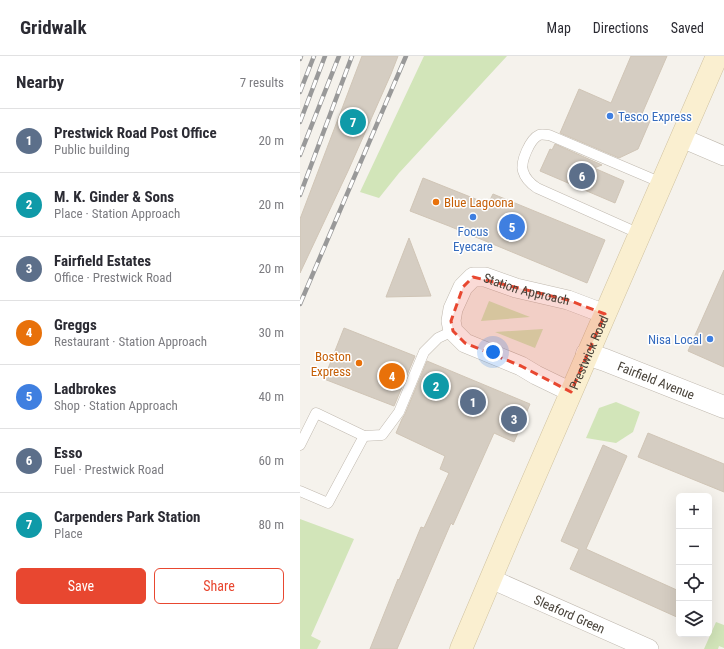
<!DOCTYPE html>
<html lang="en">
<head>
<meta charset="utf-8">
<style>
  :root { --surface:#fff; --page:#f2f2f3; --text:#2b2b33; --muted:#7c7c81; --line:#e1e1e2; --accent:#e84730 }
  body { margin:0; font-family:"Roboto Condensed",sans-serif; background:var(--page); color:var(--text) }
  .controls { position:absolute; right:12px; bottom:12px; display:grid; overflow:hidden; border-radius:6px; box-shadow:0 4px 16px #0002 }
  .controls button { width:36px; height:36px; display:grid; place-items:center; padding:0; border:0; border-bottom:1px solid var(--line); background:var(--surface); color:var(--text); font:20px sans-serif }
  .you { position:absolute; left:193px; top:296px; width:14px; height:14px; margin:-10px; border:3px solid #fff; border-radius:50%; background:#1a73e8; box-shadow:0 0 0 6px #1a73e833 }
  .badge { display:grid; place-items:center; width:26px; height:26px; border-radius:50%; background:var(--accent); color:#fff; font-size:13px; font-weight:700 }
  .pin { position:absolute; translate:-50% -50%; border:2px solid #fff; box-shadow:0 1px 4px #0006 }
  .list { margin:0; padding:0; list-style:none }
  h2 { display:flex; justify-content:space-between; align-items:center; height:52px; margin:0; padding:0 16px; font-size:17px }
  h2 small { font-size:13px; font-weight:400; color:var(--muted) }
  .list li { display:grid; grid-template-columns:26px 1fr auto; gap:12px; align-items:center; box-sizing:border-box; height:64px; padding:0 16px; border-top:1px solid var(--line) }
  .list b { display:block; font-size:15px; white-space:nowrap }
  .list p { margin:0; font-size:13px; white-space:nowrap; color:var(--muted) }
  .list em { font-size:13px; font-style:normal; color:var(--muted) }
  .actions { display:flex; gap:8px; padding:12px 16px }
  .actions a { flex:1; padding:9px 0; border:1px solid var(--accent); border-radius:6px; text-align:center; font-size:14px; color:var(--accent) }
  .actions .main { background:var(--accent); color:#fff }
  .icon { flex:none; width:22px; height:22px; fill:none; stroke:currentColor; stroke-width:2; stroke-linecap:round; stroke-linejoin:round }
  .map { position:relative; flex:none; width:424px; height:593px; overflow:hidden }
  header { display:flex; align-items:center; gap:24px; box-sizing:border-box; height:56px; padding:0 20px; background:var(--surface); border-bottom:1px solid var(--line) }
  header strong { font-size:19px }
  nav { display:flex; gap:22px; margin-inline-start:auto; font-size:14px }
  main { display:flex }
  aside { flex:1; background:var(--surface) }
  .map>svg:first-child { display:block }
</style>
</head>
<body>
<header>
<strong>Gridwalk</strong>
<nav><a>Map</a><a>Directions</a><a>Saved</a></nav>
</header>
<main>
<aside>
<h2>Nearby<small>7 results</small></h2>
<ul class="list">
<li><span class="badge" style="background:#5c6f8a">1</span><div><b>Prestwick Road Post Office</b><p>Public building</p></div><em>20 m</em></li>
<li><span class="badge" style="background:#0f9aa8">2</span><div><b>M. K. Ginder &amp; Sons</b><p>Place · Station Approach</p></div><em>20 m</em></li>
<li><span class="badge" style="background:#5c6f8a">3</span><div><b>Fairfield Estates</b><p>Office · Prestwick Road</p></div><em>20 m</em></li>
<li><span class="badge" style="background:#e8710a">4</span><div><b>Greggs</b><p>Restaurant · Station Approach</p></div><em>30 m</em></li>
<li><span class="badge" style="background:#3f7fe0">5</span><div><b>Ladbrokes</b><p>Shop · Station Approach</p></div><em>40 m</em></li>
<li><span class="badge" style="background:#5c6f8a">6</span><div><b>Esso</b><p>Fuel · Prestwick Road</p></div><em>60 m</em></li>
<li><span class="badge" style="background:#0f9aa8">7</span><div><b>Carpenders Park Station</b><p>Place</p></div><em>80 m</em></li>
</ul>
<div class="actions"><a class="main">Save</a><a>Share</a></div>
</aside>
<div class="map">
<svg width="424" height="593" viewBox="0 0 424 593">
  <rect width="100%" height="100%" fill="#f5f2ec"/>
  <!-- green -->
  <g fill="#d2e5b9">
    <polygon points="124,0 207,0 99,117 79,142 60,136"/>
    <polygon points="189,245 230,261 181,265"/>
    <polygon points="243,273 235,292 195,276"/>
    <polygon points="316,346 340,356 333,376 316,387 286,382 299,352"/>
    <polygon points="0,463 54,483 11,580 21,585 17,593 0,593"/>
    <polygon points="416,566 424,569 424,592 419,590 418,593 404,593"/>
  </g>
  <!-- building -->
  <g fill="#d5cdc2" stroke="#d0c5b6">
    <polygon points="62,0 98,0 91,18 48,115 0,217 0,163"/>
    <polygon points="331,0 367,0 341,60 350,65 338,93 319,102 260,77 279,33 311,47"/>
    <polygon points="255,88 302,109 294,112 324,125 315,147 240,115 250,93 252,94"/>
    <polygon points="123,122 188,148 193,138 305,184 287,227 149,170 110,155"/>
    <polygon points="109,182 131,240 86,241"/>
    <polygon points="424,214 424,311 388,295"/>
    <polygon points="44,272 115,300 94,350 24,323"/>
    <polygon points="127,305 230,348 214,386 194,377 153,469 151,467 97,593 70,593 98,523 99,524 121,471 124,472 149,417 140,413 145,400 96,377 102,363 105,358"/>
    <polygon points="348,377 424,408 424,436 338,401"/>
    <polygon points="303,389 327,400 286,493 379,535 379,562 270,513 279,493 261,485"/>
  </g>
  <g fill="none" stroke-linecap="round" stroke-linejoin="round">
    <defs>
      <g id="service">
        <path d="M340,178L237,132C231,128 225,122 223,115C220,106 230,83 239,79C242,78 245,79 249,79L362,127"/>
        <polyline points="0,389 16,357 64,380 82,379 99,356 124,296 138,282 153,275"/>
        <polyline points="0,435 28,447 64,380"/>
      </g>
      <g id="minor">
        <polyline points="382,82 424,100"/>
        <path id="s1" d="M271,336L236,319L221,310L165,287L153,275L151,265L153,253L163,231L173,221H185L216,232L268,244L305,258"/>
        <path id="s2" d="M191,523L349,593"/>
      </g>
      <g id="tertiary">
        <path id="s3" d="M287,298L305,304L424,351"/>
      </g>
      <g id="secondary">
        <path id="s4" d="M161,593L211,475L417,0"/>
      </g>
    </defs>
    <!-- service casing -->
    <use href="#service" stroke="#c0b9af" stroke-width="11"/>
    <!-- minor casing -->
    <use href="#minor" stroke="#c0b9af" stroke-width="20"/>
    <!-- tertiary casing -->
    <use href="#tertiary" stroke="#c0b9af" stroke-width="23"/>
    <!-- secondary casing -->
    <use href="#secondary" stroke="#d0c2a0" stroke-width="23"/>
    <!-- service -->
    <use href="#service" stroke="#fff" stroke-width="10"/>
    <!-- minor -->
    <use href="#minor" stroke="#fff" stroke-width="19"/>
    <!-- tertiary -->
    <use href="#tertiary" stroke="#fff" stroke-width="22"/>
    <!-- secondary -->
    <use href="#secondary" stroke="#faefd0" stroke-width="22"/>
    <defs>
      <g id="rail">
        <polyline points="0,3 1,0"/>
        <polyline points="0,36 14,0"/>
        <polyline points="0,66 25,0"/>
        <polyline points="0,99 39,0"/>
        <polyline points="0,139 52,0"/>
        <polyline points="0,248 106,0"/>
      </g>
    </defs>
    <!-- rail casing -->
    <use href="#rail" stroke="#999" stroke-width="4.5"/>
    <!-- rail -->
    <use href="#rail" stroke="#fff" stroke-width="3" stroke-dasharray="9" stroke-linecap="butt"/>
  </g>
  <!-- marked area -->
  <path fill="#e84730" fill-opacity="0.2" stroke="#e84730" stroke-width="3" stroke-dasharray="8 5" stroke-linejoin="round" d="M173,221L268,244L305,258L271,336L221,310L165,287L153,275L151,265L163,231Z"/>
  <!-- markers -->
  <g fill="#3f7fe0" stroke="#fff" stroke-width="1.5">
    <circle cx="310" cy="60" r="4"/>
    <circle cx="173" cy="161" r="4"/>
    <circle cx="410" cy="283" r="4"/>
  </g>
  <g fill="#e8710a" stroke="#fff" stroke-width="1.5">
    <circle cx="136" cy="146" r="4"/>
    <circle cx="59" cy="307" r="4"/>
  </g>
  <g text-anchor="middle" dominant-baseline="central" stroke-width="3" stroke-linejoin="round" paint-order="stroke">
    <!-- shop labels -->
    <g font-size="13" fill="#366cbe" stroke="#fff" text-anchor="start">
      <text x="318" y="60">Tesco Express</text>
      <text x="173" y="175" text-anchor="middle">Focus<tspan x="173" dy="15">Eyecare</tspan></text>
      <text x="402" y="283" text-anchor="end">Nisa Local</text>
    </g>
    <!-- food labels -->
    <g font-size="13" fill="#c56008" stroke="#fff" text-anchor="start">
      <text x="144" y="146">Blue Lagoona</text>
      <text x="51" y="300" text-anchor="end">Boston<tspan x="51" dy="15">Express</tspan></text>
    </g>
    <!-- street labels -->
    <g font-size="13" fill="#49433a" stroke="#fff">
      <text stroke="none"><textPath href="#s1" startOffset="250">Station Approach</textPath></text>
      <text stroke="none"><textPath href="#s4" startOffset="323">Prestwick Road</textPath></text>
      <text stroke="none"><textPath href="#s3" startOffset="74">Fairfield Avenue</textPath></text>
      <text stroke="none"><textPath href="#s2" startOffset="86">Sleaford Green</textPath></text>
    </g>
  </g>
</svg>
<div class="controls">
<button>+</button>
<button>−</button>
<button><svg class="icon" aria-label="locate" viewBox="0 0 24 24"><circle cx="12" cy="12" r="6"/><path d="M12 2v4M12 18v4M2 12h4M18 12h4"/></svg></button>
<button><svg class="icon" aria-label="layers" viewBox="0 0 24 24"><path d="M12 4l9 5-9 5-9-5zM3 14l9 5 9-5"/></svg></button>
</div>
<div class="you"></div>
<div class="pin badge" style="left:173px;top:346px;background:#5c6f8a">1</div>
<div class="pin badge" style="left:136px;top:330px;background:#0f9aa8">2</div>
<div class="pin badge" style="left:214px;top:363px;background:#5c6f8a">3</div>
<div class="pin badge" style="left:92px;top:320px;background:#e8710a">4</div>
<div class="pin badge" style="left:212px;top:171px;background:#3f7fe0">5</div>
<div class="pin badge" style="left:282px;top:120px;background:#5c6f8a">6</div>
<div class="pin badge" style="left:53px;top:66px;background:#0f9aa8">7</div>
</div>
</main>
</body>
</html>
